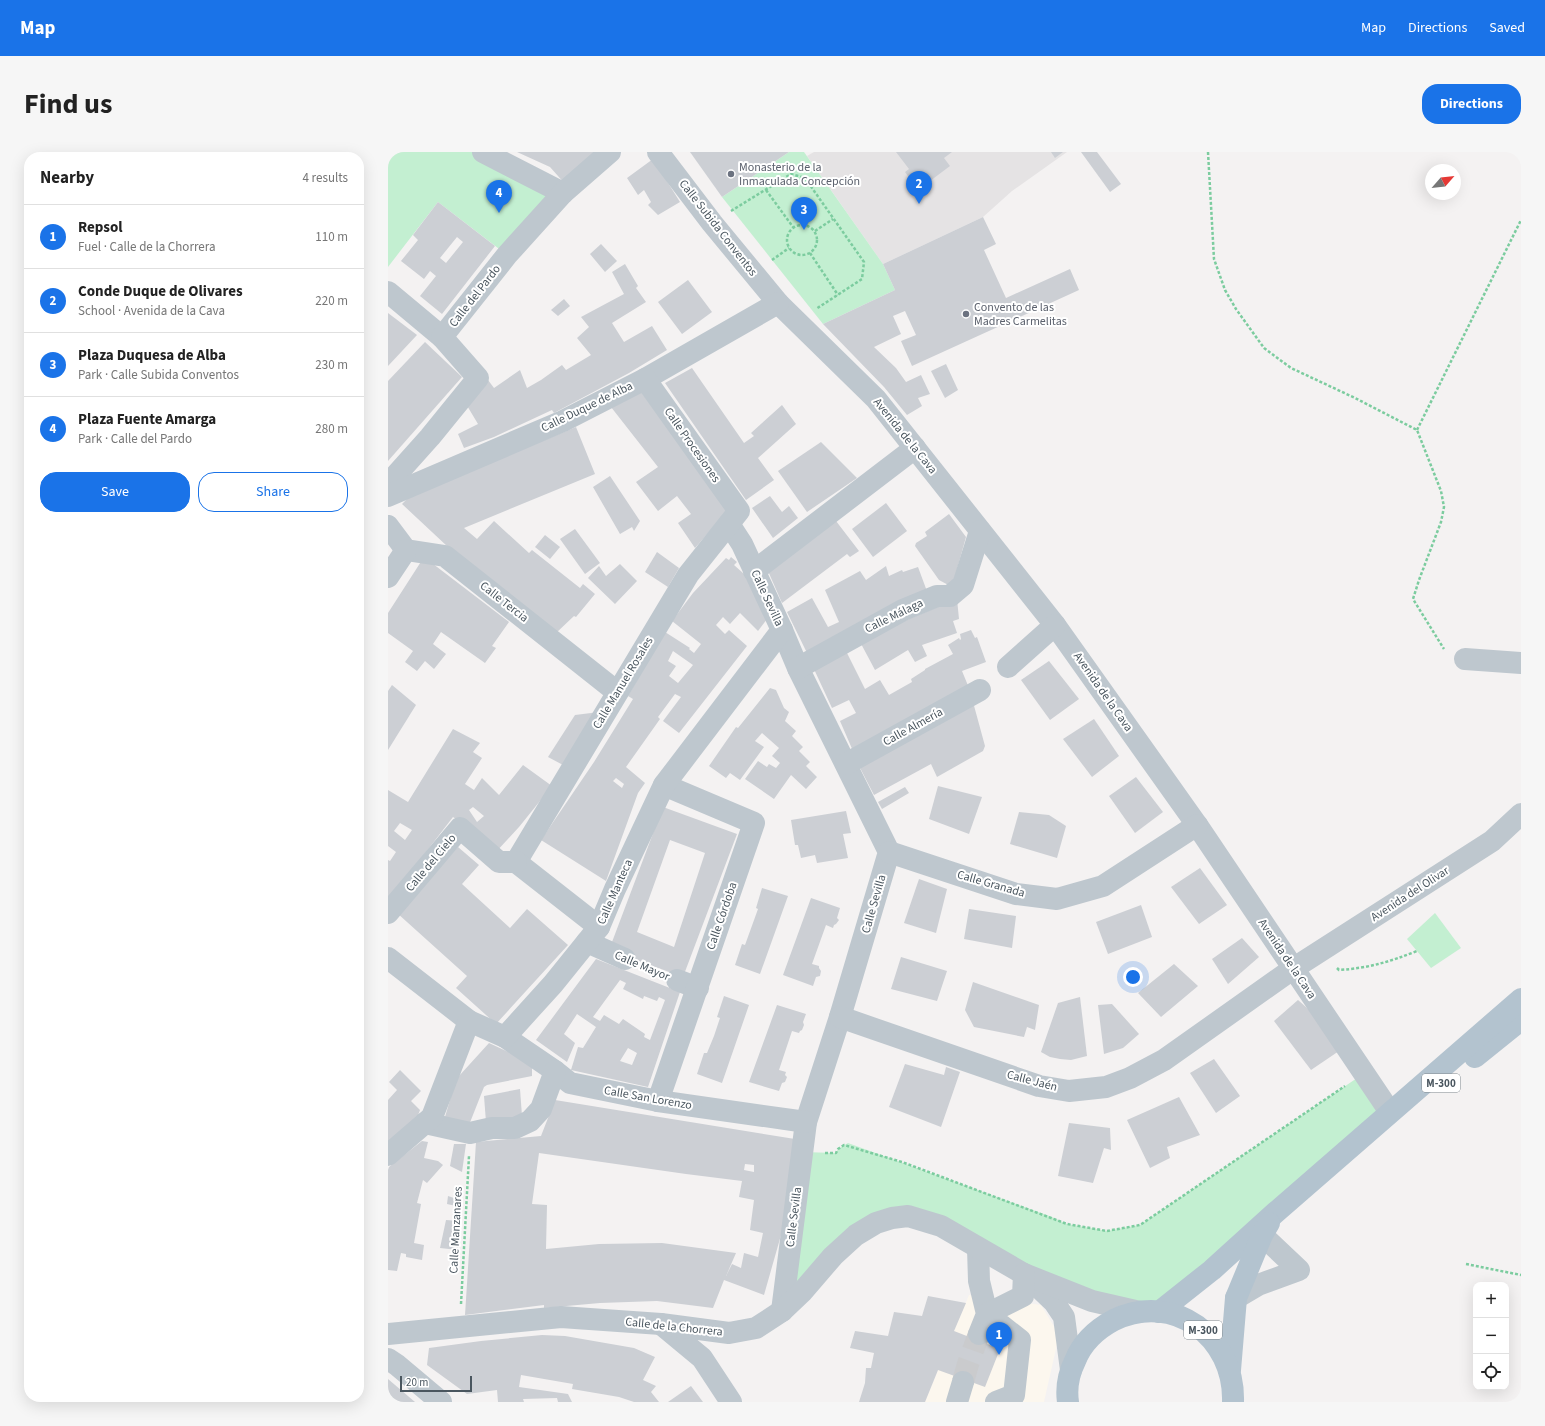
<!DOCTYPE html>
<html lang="en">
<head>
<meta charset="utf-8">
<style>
  :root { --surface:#fff; --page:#f6f6f6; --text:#222; --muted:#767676; --line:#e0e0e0; --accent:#1a73e8 }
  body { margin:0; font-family:"Source Sans 3",sans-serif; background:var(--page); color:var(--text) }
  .controls { position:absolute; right:12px; bottom:12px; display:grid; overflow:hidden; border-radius:8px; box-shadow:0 4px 16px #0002 }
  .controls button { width:36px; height:36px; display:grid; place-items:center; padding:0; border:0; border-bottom:1px solid var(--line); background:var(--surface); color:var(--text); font:20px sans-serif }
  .compass { position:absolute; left:1037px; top:12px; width:36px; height:36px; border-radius:50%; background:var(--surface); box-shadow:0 4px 16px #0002; rotate:62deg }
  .scale { position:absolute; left:12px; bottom:10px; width:72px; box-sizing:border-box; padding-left:4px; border:2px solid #4a565f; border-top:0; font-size:11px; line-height:14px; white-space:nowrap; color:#4a565f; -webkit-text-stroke:3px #fff; paint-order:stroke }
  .you { position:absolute; left:745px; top:825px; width:14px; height:14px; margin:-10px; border:3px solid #fff; border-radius:50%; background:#1a73e8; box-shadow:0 0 0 6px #1a73e833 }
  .badge { display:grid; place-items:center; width:26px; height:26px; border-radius:50%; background:var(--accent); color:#fff; font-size:13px; font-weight:700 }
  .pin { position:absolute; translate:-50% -33px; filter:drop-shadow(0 1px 2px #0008) }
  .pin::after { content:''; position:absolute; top:21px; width:14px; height:12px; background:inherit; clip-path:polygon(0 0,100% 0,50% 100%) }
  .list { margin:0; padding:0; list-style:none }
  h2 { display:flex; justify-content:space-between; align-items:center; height:52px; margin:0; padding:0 16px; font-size:17px }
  h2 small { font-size:13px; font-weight:400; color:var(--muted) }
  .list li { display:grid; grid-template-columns:26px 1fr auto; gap:12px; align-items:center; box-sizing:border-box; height:64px; padding:0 16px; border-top:1px solid var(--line) }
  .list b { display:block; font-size:15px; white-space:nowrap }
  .list p { margin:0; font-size:13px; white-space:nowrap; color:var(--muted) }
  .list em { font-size:13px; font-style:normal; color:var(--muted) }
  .actions { display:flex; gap:8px; padding:12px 16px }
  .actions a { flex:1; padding:9px 0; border:1px solid var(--accent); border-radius:16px; text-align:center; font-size:14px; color:var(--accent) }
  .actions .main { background:var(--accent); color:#fff }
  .icon { flex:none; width:22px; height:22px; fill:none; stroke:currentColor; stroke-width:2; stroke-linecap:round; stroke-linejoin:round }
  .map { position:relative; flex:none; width:1133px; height:1250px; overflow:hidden; border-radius:16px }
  header { display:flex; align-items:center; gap:24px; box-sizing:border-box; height:56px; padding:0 20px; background:var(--accent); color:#fff }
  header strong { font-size:19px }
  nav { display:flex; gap:22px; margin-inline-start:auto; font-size:14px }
  .intro { display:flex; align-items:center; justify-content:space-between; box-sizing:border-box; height:96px; padding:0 24px }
  h1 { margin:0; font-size:28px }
  .button { padding:10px 18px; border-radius:16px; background:var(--accent); color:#fff; font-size:14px; font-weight:700 }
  main { display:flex; gap:24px; padding:0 24px }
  aside { flex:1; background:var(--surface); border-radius:16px; box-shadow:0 4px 16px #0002 }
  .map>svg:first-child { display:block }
</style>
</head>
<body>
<header>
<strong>Map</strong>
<nav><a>Map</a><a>Directions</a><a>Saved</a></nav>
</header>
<div class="intro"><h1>Find us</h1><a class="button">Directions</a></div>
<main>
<aside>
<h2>Nearby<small>4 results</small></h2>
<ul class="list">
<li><span class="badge">1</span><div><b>Repsol</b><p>Fuel · Calle de la Chorrera</p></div><em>110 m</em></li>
<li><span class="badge">2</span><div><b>Conde Duque de Olivares</b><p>School · Avenida de la Cava</p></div><em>220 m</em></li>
<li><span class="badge">3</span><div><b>Plaza Duquesa de Alba</b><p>Park · Calle Subida Conventos</p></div><em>230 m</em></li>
<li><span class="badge">4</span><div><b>Plaza Fuente Amarga</b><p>Park · Calle del Pardo</p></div><em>280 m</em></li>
</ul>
<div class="actions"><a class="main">Save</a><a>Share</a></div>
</aside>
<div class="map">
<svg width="1133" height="1250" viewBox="0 0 1133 1250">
  <rect width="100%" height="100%" fill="#f4f2f2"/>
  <!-- commercial -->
  <polygon fill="#fcf7ee" points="581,1143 653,1153 668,1178 669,1192 656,1250 537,1250"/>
  <!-- education -->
  <polygon fill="#e5e3e4" points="426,0 679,0 624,39 595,65 495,112 419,4"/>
  <!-- green -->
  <g fill="#c3efd1">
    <polygon points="0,0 95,0 175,41 119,103 50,50 0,115"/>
    <polygon points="401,0 416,0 495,112 507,138 435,172 334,45"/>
    <polygon points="1047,761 1073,796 1043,816 1019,787"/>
    <polygon points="975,922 1002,960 771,1160 704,1149 553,1074 504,1066 394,1159 414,1000 448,1001 450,997 460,991 664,1065 679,1072 719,1079 752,1073"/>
  </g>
  <!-- building -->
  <g fill="#cccfd4" fill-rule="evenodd">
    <polygon points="129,0 212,0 178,33 162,15"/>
    <polygon points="302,0 401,0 334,45"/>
    <polygon points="508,0 564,0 556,6 562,14 530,38 517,20 521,17"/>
    <polygon points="663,0 675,0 667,6"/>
    <polygon points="693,0 709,0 733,32 722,40"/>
    <polygon points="265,7 292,50 270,63 260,53 263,50 256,38 250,43 239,26"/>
    <path d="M50,50L107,94L54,162L32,144L48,124L42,119L36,127L13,109L30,88L25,83ZM69,85L75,90L58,111L52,106Z"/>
    <polygon points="595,65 608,92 596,98 618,146 682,117 691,138 524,214 513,189 528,183 517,159 505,164 513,182 486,195 508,216 518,230 533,223 542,242 530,246 534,254 519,263 496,235 435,172 507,138 495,112"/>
    <polygon points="213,92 229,109 217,120 202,102"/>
    <polygon points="237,112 250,134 248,136 258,150 224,171 236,190 264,174 279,198 241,221 166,261 164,258 106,285 76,296 70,282 90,272 78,252 100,228 106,236 132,218 139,236 153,228 174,213 178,218 203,203 189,186 201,175 193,165 236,142 224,120"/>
    <polygon points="300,128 324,160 294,182 270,150"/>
    <polygon points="176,147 182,154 170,164 163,158"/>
    <polygon points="0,161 29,183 0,214"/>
    <polygon points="37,190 74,225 0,309 0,229"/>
    <polygon points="558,212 570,238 557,246 543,219"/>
    <polygon points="304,216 356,291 366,284 363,281 394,253 408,272 370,306 386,328 358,348 277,231"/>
    <polygon points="251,237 340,358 307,396 290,371 303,362 289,344 270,359 248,330 270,315 223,255"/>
    <polygon points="188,275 207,322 76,376 89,387 106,369 141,401 144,398 192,436 195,432 207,442 188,465 186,464 167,482 106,438 14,352 22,344"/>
    <polygon points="433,290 469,326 419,360 390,319"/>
    <polygon points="222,324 252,369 246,379 244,375 232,382 205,335"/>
    <polygon points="382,344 394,360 401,354 410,366 385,386 364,356"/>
    <polygon points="498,351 519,379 485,405 464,377"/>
    <polygon points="561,362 578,385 564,435 551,428 527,394 528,391 539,384 537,380"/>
    <polygon points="448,369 471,399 462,405 459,402 394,451 380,419"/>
    <polygon points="187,377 212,411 197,422 172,387"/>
    <polygon points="157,383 172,395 162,407 147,395"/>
    <polygon points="269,400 291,416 280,435 257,420"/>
    <polygon points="36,405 121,470 104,494 108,496 97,511 53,480 45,492 58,502 46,517 37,509 29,519 17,510 25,499 0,481 0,461"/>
    <path d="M343,405L349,410L346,413L365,430L382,463L370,479L352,461L342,472L335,465L328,473L337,482L341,478L359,494L291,581L275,569L293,545L287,542L270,565L272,567L238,615L257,631L250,641L218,729L153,688L206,610L245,547L240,544L277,480L302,496L301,497L306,501L313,492L284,469L305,441L338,406L341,408ZM285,499L305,513L290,531L281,524L288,514L280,509ZM228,626L236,632L234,636L225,629Z"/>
    <polygon points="232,412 249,429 227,452 200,426 211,414 218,424"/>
    <polygon points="498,414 501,424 514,418 515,420 530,415 540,442 419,501 399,460 424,446 440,475 451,470 437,438 472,419 478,428"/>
    <polygon points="569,447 571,467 565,469 569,481 534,493 539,504 527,510 520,498 487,518 471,488"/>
    <polygon points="583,478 587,486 589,485 598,510 574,519 581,536 465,599 452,569 468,561 461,548 444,556 425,515 457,497 477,537 492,528 501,543 524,530 523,527 537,518 537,517 565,502 560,493 571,486 572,488 573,487 572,482"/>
    <polygon points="661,509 691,547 662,568 633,528"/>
    <polygon points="4,533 28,553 0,598 0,539"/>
    <polygon points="382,536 388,538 396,556 401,560 397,569 408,579 404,584 415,595 411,599 422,610 418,614 429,625 418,637 403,623 386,647 357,627 370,609 379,615 381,612 388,616 392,611 384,604 391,596 374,581 367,589 376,595 352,628 342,621 338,626 321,614 348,575 350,576"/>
    <polygon points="585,550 597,594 595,599 549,625 543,612 486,643 470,612"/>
    <polygon points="211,560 175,613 160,605 187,563"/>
    <polygon points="706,567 731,604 704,625 675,587"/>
    <path d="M65,577L92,591L85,600L94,606L77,632L86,638L94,626L111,643L135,613L164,634L131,675L107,701L81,676L65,665L0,749V708L2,709L8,700L0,694V638L20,650ZM85,655L96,664L89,670L81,658ZM12,671L24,678L17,688L6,679Z"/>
    <polygon points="748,625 775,660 747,681 721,644"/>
    <polygon points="550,634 594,645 581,682 541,667"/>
    <polygon points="517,635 521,641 494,657 490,650"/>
    <path d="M275,655L349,682L295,825L221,798ZM282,688L317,701L286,795L249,780Z"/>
    <polygon points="458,659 463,681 455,682 460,706 429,711 427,703 413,706 410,693 407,693 403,668"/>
    <polygon points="631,660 661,663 678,674 669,706 622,692"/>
    <polygon points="70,695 91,713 74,732 122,776 139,757 180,793 108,872 68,836 79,824 9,761"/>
    <polygon points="812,716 839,753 811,772 783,735"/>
    <polygon points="531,727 559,737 548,781 516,771"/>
    <polygon points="374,736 400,744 372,822 347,813 354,792 357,793 370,757 368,756"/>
    <polygon points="423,746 452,756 449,766 451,768 448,772 446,773 445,776 438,773 424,812 431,814 431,816 433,819 432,824 428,825 425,834 395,823"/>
    <polygon points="753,753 764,785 720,802 708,770"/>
    <polygon points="581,757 628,764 624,796 576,787"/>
    <polygon points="854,786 871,805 840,832 824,807"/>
    <polygon points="513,805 559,819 549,849 503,837"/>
    <path d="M208,807L292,840L260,935L183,918L190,895L195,896L208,875L189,862L176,882L187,891L179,910L148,888ZM232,828L238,831L235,837L255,847L256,844L269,849L271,845L277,848L262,888L256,885L257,882L235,867L231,872L216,863L212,869L205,865ZM240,896L249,901L244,913L232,909Z"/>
    <polygon points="786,812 810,834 773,865 750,841"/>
    <polygon points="585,830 651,853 647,878 639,875 636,885 586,875 577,858"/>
    <polygon points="336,844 361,853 334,931 309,922 316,901 319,901 326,884 332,866 329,865"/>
    <polygon points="692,845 699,904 683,908 672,907 662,905 653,900 670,851"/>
    <polygon points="910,848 937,872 951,899 923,918 886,869"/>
    <polygon points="724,852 751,882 735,896 716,902 710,853"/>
    <polygon points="389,853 418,862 415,870 416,873 414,878 412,879 411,881 404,879 391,918 398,920 397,923 399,925 397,930 394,931 391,939 361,930"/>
    <polygon points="101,891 144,911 144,924 99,933 96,935 81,973 57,965 69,924 71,924"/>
    <polygon points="826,907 852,944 828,961 802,921"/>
    <polygon points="517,912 556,923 558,915 572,920 553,975 501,955"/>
    <polygon points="12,918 33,939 23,949 32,958 29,966 0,991 0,948 9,938 1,930"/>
    <polygon points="132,937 134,964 98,970 96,944"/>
    <polygon points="791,945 812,983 779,995 782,1006 762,1016 739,968"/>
    <path d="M167,948L407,987L399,1062L376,1143L336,1128L325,1156L269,1149L212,1151L156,1156V1153L77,1163L88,990L153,984ZM151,1001L298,1022L354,1029L351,1045L366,1048L362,1078L375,1081L370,1105L356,1101L353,1116L344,1112L338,1124L348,1101L274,1091L211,1092L158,1097L159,1053L144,1052ZM357,1012L366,1013V1020L356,1018Z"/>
    <polygon points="681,971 722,976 723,998 716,996 705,1031 670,1024"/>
    <polygon points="34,989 40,990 36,1006 50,1009 55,1013 39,1031 35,1028 29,1051 33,1052 26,1091 36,1093 34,1108 18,1105 18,1102 13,1101 9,1119 0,1118 0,1018 1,1015"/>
    <polygon points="66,992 78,992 74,1020 62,1014"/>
    <polygon points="60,1044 69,1047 68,1054 59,1052"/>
    <polygon points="58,1068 72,1069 70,1098 52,1096"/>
    <polygon points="540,1144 578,1151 566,1179 612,1197 597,1235 550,1218 537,1250 471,1250 477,1231 478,1216 483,1216 486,1201 462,1196 467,1179 500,1184 506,1160 534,1164"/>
    <polygon points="154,1183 177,1184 246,1196 267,1205 255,1228 268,1234 263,1240 271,1250 246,1250 231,1245 184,1237 185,1232 133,1223 131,1235 180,1242 184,1250 170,1250 169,1246 135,1247 136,1250 110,1250 109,1238 79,1242 39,1213 41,1196 93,1189"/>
    <polygon points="0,1227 27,1250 0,1250"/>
    <polygon points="303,1234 315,1250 280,1250"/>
  </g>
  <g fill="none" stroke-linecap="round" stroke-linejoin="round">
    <!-- minor-tunnel -->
    <polyline stroke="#cacbcd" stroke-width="22" stroke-dasharray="22 11" stroke-linecap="butt" points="575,1230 580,1212 591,1182"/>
    <!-- path -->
    <g stroke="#7ccc9f" stroke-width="2.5" stroke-dasharray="3 2" stroke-linecap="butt">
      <polyline points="820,0 826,107 837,138 848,157 876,196 903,216 967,246 1029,278 1053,339 1056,355 1053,370 1031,428 1025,447 1056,497"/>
      <polyline points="378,38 405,75"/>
      <polyline points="343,59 403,22 417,26 476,110 474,127 428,157"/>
      <circle cx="414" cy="88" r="15"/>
      <polyline points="427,79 445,67"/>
      <polyline points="422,101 450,143"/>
      <polyline points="384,108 401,96"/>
      <polyline points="1029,278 1133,68"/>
      <polyline points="258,816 268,820"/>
      <path d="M949,816L951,818C981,816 1001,810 1029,799"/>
      <polyline points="437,1001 448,1001 450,997 456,993 514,1010 679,1072 719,1079 752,1073 957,934"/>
      <polyline points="1078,1112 1133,1123"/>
      <polyline points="73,1152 81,1004"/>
    </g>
    <!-- minor -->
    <g stroke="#bec7ce" stroke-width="22">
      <polyline points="95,0 175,41"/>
      <polyline points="270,0 324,71 390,151 488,247 667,473 809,673 1002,960"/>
      <polyline points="0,140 54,185"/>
      <polyline points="0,332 42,285 90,226 54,185 119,103 175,41 222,0"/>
      <polyline points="0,344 175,269 257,227 390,151"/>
      <polyline points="341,372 354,392 394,478 410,516 501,700 452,865 418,970 394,1159"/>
      <polyline points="0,374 18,398 57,404 229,540"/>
      <polyline points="366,419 527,296"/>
      <polyline points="0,425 18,398"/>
      <polyline points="1077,507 1133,511"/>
      <polyline points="620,515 667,473"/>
      <polyline points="410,516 515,458 549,444 562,444 575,433 592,379"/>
      <polyline points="458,612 592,538"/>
      <polyline points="501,700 628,742 669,747 715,734 809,673"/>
      <polyline points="128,710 300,423 351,359 257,227"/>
      <polyline points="128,710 211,775"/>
      <polyline points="0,761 72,676 111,710 128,710"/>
      <polyline points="199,790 237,807"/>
      <polyline points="0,806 81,869"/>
      <polyline points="289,828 310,836"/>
      <polyline points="452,865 651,934 681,939 718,935 742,926 776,908 906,816 1104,689 1133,662"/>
      <polyline points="117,885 167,919 182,931 270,949 418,970"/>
      <polyline points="270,949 366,671 276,633"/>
      <polyline points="37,971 82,981 104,976 127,976 142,969 153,957 167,919"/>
      <polyline points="0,1003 44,965 81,869 117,885 165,832 211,775 227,737 276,633 394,478"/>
      <polyline points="590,1096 591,1129 599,1162 591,1182"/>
      <polyline points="646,1131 666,1150 676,1165 683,1218"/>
      <polyline points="848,1146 870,1133 911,1118 874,1083"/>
      <polyline points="273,1172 314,1206 343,1250"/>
      <polyline points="0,1182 173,1165 273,1172 341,1181 368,1176 394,1159 414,1140 445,1104 468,1083 488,1071 504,1066 520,1064 553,1074 636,1122 704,1149 752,1160"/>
      <polyline points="0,1207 9,1213 53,1250"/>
      <polyline points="569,1250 575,1230"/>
      <polyline points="608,1250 626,1243 632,1188 599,1162 635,1144 636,1122"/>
    </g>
    <!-- major -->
    <g stroke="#b3c3cf" stroke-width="22">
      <polyline points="1087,905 1133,868"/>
      <polyline points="771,1160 824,1118 888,1060 1133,847"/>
      <polyline points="842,1218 848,1146 874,1083 881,1071"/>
      <path d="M680,1250C678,1236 681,1221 687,1209C694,1191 709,1177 726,1168C786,1139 847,1185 845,1250"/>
    </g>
  </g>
  <!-- markers -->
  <g fill="#6b7280" stroke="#fff" stroke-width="1.5">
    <circle cx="343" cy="22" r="4"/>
    <circle cx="578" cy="162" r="4"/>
  </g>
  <g text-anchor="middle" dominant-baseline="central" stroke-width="4" stroke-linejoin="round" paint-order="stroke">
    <!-- shield labels -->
    <g fill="#fff" stroke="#80898f" stroke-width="1">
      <rect x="1034" y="922" width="38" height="18" rx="3"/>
      <rect x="796" y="1169" width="38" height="18" rx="3"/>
    </g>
    <g font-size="11" font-weight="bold" fill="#4a565f">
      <text x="1053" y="931">M-300</text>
      <text x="815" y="1178">M-300</text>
    </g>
    <!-- worship labels -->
    <g font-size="12" fill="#5b616d" stroke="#fff" text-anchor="start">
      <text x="351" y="15">Monasterio de la<tspan x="351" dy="14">Inmaculada Concepción</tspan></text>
      <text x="586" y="155">Convento de las<tspan x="586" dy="14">Madres Carmelitas</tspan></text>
    </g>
    <!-- street labels -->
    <g font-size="12" fill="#4a565f" stroke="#fff">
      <text transform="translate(330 76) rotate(52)">Calle Subida Conventos</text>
      <text transform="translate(87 144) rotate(-52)">Calle del Pardo</text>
      <text transform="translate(199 255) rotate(-26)">Calle Duque de Alba</text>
      <text transform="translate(517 284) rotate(51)">Avenida de la Cava</text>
      <text transform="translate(304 293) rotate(55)">Calle Procesiones</text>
      <text transform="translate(379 446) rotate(65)">Calle Sevilla</text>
      <text transform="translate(116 450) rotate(38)">Calle Tercia</text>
      <text transform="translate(506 464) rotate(-26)">Calle Málaga</text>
      <text transform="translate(235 531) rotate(-59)">Calle Manuel Rosales</text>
      <text transform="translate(715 540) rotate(55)">Avenida de la Cava</text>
      <text transform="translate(525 575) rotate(-29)">Calle Almería</text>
      <text transform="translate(43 711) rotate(-50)">Calle del Cielo</text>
      <text transform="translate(603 732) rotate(16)">Calle Granada</text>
      <text transform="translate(227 740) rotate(-66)">Calle Manteca</text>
      <text transform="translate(1022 742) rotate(-33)">Avenida del Olivar</text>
      <text transform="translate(486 752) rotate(-74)">Calle Sevilla</text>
      <text transform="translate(334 764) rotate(-71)">Calle Córdoba</text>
      <text transform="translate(899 807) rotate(56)">Avenida de la Cava</text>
      <text transform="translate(254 814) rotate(23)">Calle Mayor</text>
      <text transform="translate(644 929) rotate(15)">Calle Jaén</text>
      <text transform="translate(260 946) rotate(10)">Calle San Lorenzo</text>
      <text transform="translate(406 1065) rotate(-83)">Calle Sevilla</text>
      <text transform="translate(68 1078) rotate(-87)">Calle Manzanares</text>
      <text transform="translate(286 1175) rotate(6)">Calle de la Chorrera</text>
    </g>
  </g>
</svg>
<div class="controls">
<button>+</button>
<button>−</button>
<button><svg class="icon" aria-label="locate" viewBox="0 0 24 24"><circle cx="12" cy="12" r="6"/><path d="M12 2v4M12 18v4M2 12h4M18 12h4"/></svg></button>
</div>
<svg class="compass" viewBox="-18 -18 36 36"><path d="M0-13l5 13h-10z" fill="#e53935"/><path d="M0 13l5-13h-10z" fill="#767676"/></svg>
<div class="scale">20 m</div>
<div class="you"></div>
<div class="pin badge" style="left:611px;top:1203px">1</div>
<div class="pin badge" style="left:531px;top:52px">2</div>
<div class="pin badge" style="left:416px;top:78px">3</div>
<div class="pin badge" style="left:111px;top:61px">4</div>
</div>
</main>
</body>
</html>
